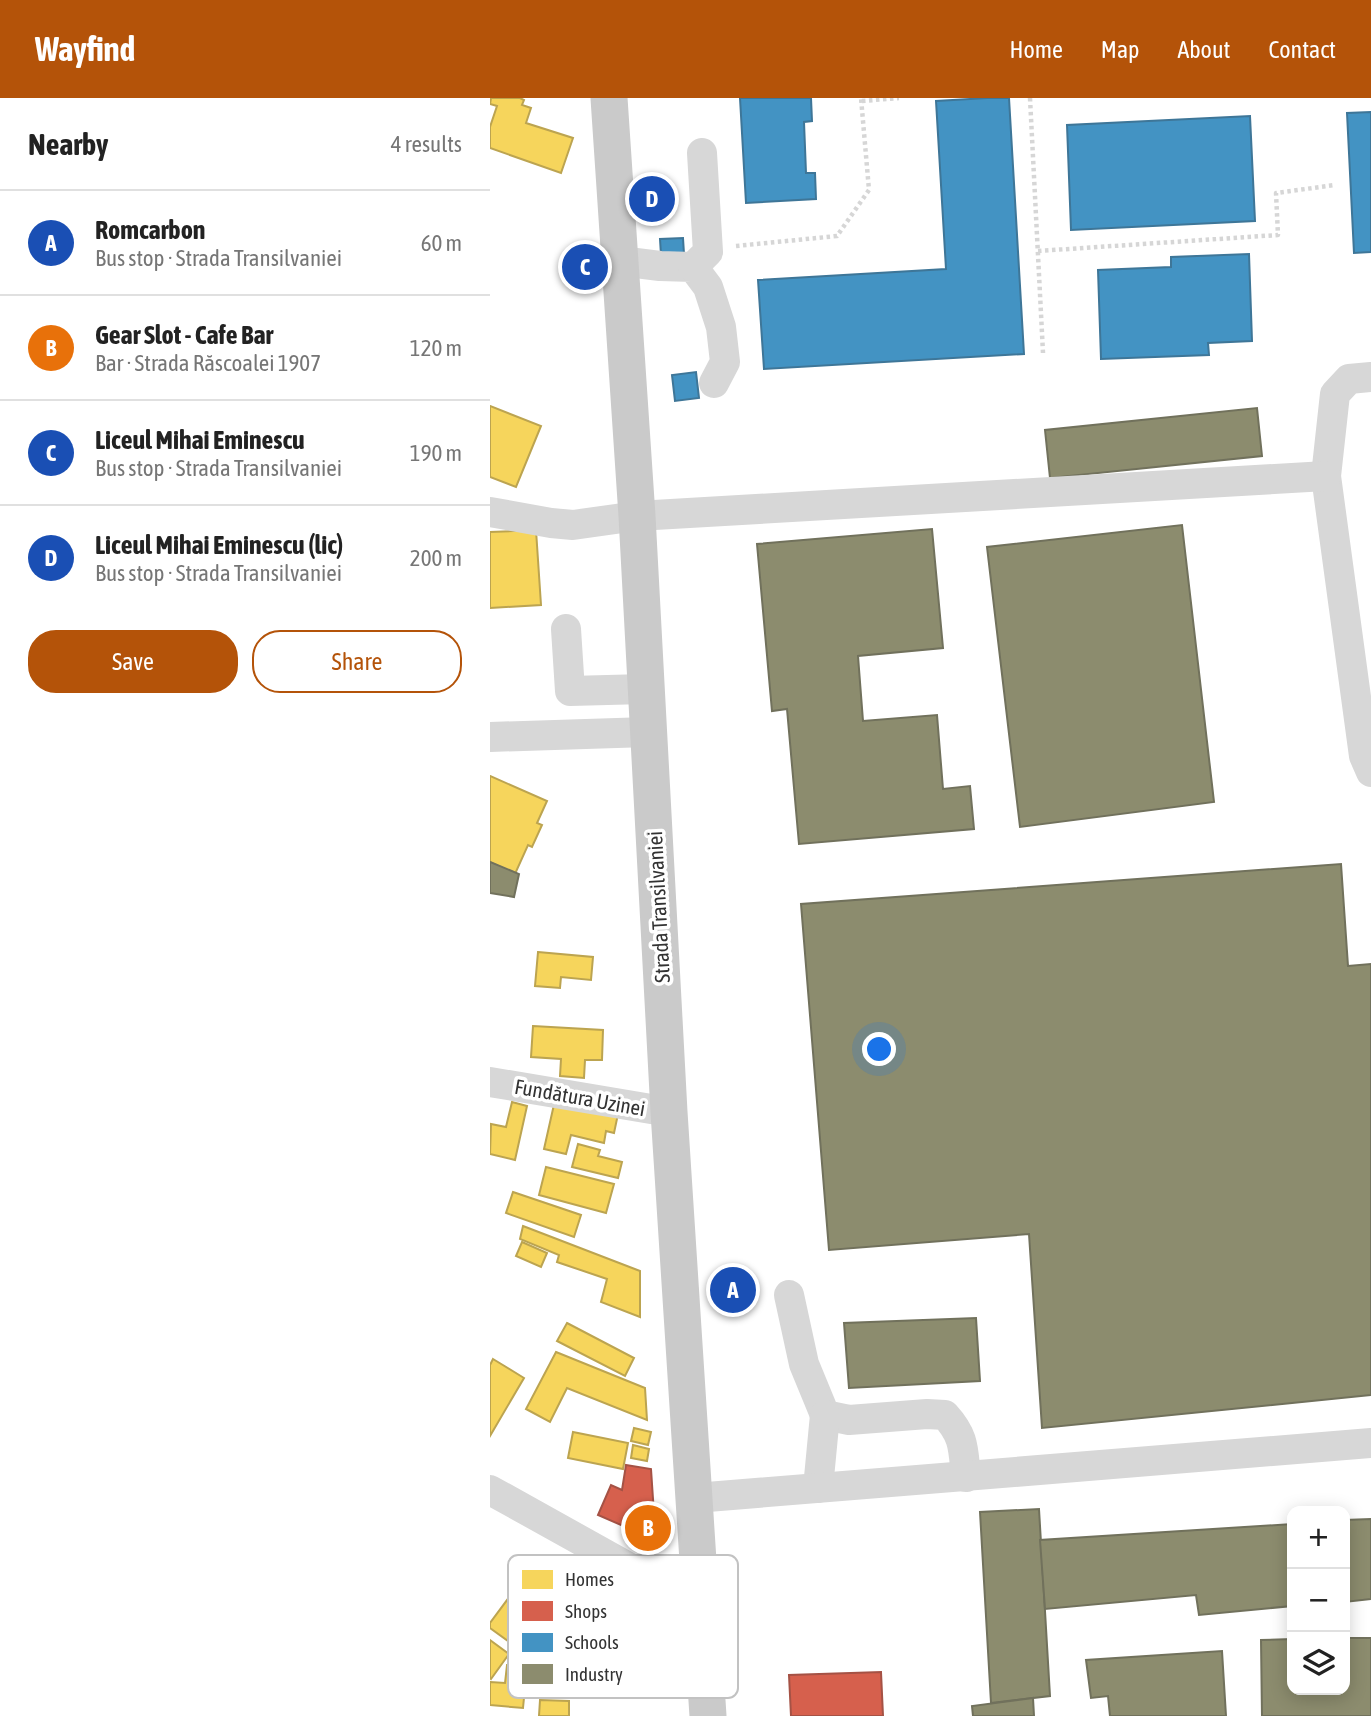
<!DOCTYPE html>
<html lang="en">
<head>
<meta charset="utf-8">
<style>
  :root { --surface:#fff; --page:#f6f6f6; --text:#222; --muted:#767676; --line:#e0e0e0; --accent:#b45309 }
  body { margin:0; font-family:"Asap Condensed",sans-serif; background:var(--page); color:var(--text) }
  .controls { position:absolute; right:21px; bottom:21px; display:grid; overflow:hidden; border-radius:14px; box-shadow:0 4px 18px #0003 }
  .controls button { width:63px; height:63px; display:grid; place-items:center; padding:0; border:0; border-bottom:2px solid var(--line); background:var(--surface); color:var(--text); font:35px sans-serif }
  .you { position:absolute; left:390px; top:952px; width:24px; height:24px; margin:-18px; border:5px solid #fff; border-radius:50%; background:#1a73e8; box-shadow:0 0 0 10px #1a73e833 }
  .badge { display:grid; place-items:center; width:46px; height:46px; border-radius:50%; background:var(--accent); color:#fff; font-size:23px; font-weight:700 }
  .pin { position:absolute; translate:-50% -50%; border:4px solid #fff; box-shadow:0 2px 7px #0006 }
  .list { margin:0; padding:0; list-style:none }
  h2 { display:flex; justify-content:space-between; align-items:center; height:91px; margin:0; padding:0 28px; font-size:30px }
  h2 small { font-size:23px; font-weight:400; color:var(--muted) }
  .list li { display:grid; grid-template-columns:46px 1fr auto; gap:21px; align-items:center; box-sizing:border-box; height:105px; padding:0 28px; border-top:2px solid var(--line) }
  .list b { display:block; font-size:26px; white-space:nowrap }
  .list p { margin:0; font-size:23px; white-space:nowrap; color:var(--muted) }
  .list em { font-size:23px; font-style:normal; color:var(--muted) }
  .actions { display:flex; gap:14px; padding:21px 28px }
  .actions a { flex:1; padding:16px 0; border:2px solid var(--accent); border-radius:28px; text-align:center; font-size:24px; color:var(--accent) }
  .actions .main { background:var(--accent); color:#fff }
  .icon { flex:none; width:38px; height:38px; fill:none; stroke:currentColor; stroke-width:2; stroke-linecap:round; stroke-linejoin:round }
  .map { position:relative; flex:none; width:881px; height:1618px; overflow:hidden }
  header { display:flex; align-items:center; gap:42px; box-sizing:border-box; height:98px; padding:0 35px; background:var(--accent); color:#fff }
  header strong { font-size:33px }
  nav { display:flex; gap:38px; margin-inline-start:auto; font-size:24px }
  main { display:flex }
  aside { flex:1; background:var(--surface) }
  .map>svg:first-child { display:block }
</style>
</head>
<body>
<header>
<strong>Wayfind</strong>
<nav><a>Home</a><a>Map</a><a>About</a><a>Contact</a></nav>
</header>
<main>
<aside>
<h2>Nearby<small>4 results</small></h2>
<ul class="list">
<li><span class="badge" style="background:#1a4fb4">A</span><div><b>Romcarbon</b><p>Bus stop · Strada Transilvaniei</p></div><em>60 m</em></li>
<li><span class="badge" style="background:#e8710a">B</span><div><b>Gear Slot - Cafe Bar</b><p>Bar · Strada Răscoalei 1907</p></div><em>120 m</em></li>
<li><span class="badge" style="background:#1a4fb4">C</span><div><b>Liceul Mihai Eminescu</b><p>Bus stop · Strada Transilvaniei</p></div><em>190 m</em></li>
<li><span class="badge" style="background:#1a4fb4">D</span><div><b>Liceul Mihai Eminescu (lic)</b><p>Bus stop · Strada Transilvaniei</p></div><em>200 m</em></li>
</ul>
<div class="actions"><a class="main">Save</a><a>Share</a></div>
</aside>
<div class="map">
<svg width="881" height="1618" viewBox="0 0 881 1618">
  <rect width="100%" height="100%" fill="#fff"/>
  <!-- homes -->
  <g fill="#f6d55c" stroke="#bca450" stroke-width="2">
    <polygon points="1,0 30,0 34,2 32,7 41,10 36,25 83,40 71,75 0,50 0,29 7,8 0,6"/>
    <polygon points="0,308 51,328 26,389 0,379"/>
    <polygon points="46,432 51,507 0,510 0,434"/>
    <polygon points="0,678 57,703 47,725 52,727 42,749 38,747 25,776 0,764"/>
    <polygon points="48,854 103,859 101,882 71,879 70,890 45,888"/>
    <polygon points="43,928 113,932 112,962 95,962 94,980 70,978 71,961 41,959"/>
    <polygon points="65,1002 128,1016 124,1035 116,1033 114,1045 81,1037 76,1056 54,1051"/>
    <polygon points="22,1004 37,1008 25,1062 0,1056 1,1026 16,1029"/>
    <polygon points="88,1046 110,1052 108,1058 132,1064 128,1080 82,1069"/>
    <polygon points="56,1069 124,1086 116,1115 49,1097"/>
    <polygon points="23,1094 91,1117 84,1139 16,1115"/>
    <polygon points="33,1128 150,1173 150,1219 111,1204 117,1181 67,1164 69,1157 30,1141"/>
    <polygon points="32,1144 57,1155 51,1169 26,1158"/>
    <polygon points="77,1225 144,1260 135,1278 67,1243"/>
    <polygon points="66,1254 155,1290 157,1322 77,1290 60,1324 36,1311"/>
    <polygon points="3,1261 34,1280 0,1338 0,1267"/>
    <polygon points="144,1330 161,1334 158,1347 141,1343"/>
    <polygon points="83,1334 138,1345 133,1371 78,1360"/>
    <polygon points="143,1347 159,1351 157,1363 141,1360"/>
    <polygon points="37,1475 64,1495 25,1548 0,1530 0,1525"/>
    <polygon points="0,1542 19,1556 1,1581 0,1580"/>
    <polygon points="17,1567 37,1569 33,1610 0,1607 0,1584 15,1585"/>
    <polygon points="50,1602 79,1603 79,1618 49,1618"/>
  </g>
  <!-- shops -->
  <g fill="#d6604d" stroke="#a55245" stroke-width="2">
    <polygon points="136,1367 161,1371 165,1431 161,1440 108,1417 121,1387 132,1392"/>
    <polygon points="391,1574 393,1618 301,1618 299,1577"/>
  </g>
  <!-- schools -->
  <g fill="#4393c3" stroke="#3e7698" stroke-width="2">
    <polygon points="250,0 321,0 322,23 314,24 316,75 325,75 326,101 256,105"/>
    <polygon points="497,0 519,0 534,256 274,271 268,182 456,171 446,3"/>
    <polygon points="881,14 881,154 864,155 857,15"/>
    <polygon points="760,18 765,123 581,132 577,27"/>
    <polygon points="193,140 194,156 171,157 170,141"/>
    <polygon points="759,156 762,243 718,245 719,257 611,261 608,172 681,169 681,159"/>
    <polygon points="206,274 209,300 185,303 182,277"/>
  </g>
  <!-- industry -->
  <g fill="#8c8c6e" stroke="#71715c" stroke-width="2">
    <polygon points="767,310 772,358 560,380 555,332"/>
    <polygon points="692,427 724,704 530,729 497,449"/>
    <polygon points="442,431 453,550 368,558 373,623 447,617 453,691 480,688 484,731 309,746 297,611 282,613 267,446"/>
    <polygon points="0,764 29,776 24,799 0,795"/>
    <polygon points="851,766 858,868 881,866 881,1297 552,1330 539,1136 339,1152 311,806"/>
    <polygon points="486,1220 490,1283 359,1290 354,1225"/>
    <polygon points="549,1411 560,1598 501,1605 490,1414"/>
    <polygon points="881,1421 881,1501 855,1504 855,1422"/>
    <polygon points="802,1426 802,1508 709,1517 706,1497 555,1511 550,1442"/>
    <polygon points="855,1540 881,1540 881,1618 772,1618 771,1542 802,1541 802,1592 855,1592"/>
    <polygon points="732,1553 736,1618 620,1618 618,1598 601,1600 596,1562"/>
    <polygon points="543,1600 544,1618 483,1618 482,1608"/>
  </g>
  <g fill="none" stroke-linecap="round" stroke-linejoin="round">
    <!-- path -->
    <g stroke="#d6d6d6" stroke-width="4.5" stroke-dasharray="3.5 3.5" stroke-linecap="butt">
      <polyline points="540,0 553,255"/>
      <polyline points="372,3 409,0"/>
      <polyline points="246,148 347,138 379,92 371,0"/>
      <polyline points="548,153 788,137 786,95 845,87"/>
    </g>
    <!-- minor -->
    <g stroke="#d7d7d7" stroke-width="30">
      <polyline points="130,163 170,168 203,169 218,189 231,229 235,264 224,285"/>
      <polyline points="203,169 218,154 212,55"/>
      <polyline points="881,279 859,281 845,296 836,378 874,658 881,674"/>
      <polyline points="0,414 61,425 83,427 147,418 836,378"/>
      <polyline points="76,531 80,593 155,591"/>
      <polyline points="0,639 158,634"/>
      <polyline points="0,984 179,1014"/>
      <path d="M299,1197L314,1266L335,1317L359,1322L437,1316L455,1317C475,1339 473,1351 476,1379"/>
      <polyline points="328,1390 335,1317"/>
      <polyline points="0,1392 212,1510"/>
      <polyline points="205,1400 881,1345"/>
    </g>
    <!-- major -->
    <polyline stroke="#cacaca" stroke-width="37" points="119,0 147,418 179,1014 218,1618"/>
  </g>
  <g text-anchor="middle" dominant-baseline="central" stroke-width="7" stroke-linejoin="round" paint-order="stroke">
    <!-- street labels -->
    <g font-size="21" fill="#333" stroke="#fff">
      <text transform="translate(168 809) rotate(-93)">Strada Transilvaniei</text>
      <text transform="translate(90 999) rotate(10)">Fundătura Uzinei</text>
    </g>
  </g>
  <!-- legend -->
  <rect x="18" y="1457" width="230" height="143" rx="10" fill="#fff" stroke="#c2c2c2" stroke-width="2"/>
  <rect x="32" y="1472" width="31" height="19" fill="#f6d55c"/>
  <rect x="32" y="1503" width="31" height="20" fill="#d6604d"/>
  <rect x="32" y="1535" width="31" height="19" fill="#4393c3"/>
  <rect x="32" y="1566" width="31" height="20" fill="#8c8c6e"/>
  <g font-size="19" fill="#333">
    <text x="75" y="1488">Homes</text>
    <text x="75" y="1520">Shops</text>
    <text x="75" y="1551">Schools</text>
    <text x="75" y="1583">Industry</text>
  </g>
</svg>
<div class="controls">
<button>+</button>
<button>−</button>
<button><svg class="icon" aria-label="layers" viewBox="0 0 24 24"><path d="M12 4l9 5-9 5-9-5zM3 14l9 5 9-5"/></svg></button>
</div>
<div class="you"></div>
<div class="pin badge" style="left:243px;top:1192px;background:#1a4fb4">A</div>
<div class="pin badge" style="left:158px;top:1430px;background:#e8710a">B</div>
<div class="pin badge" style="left:95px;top:169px;background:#1a4fb4">C</div>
<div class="pin badge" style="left:162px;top:101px;background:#1a4fb4">D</div>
</div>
</main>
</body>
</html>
